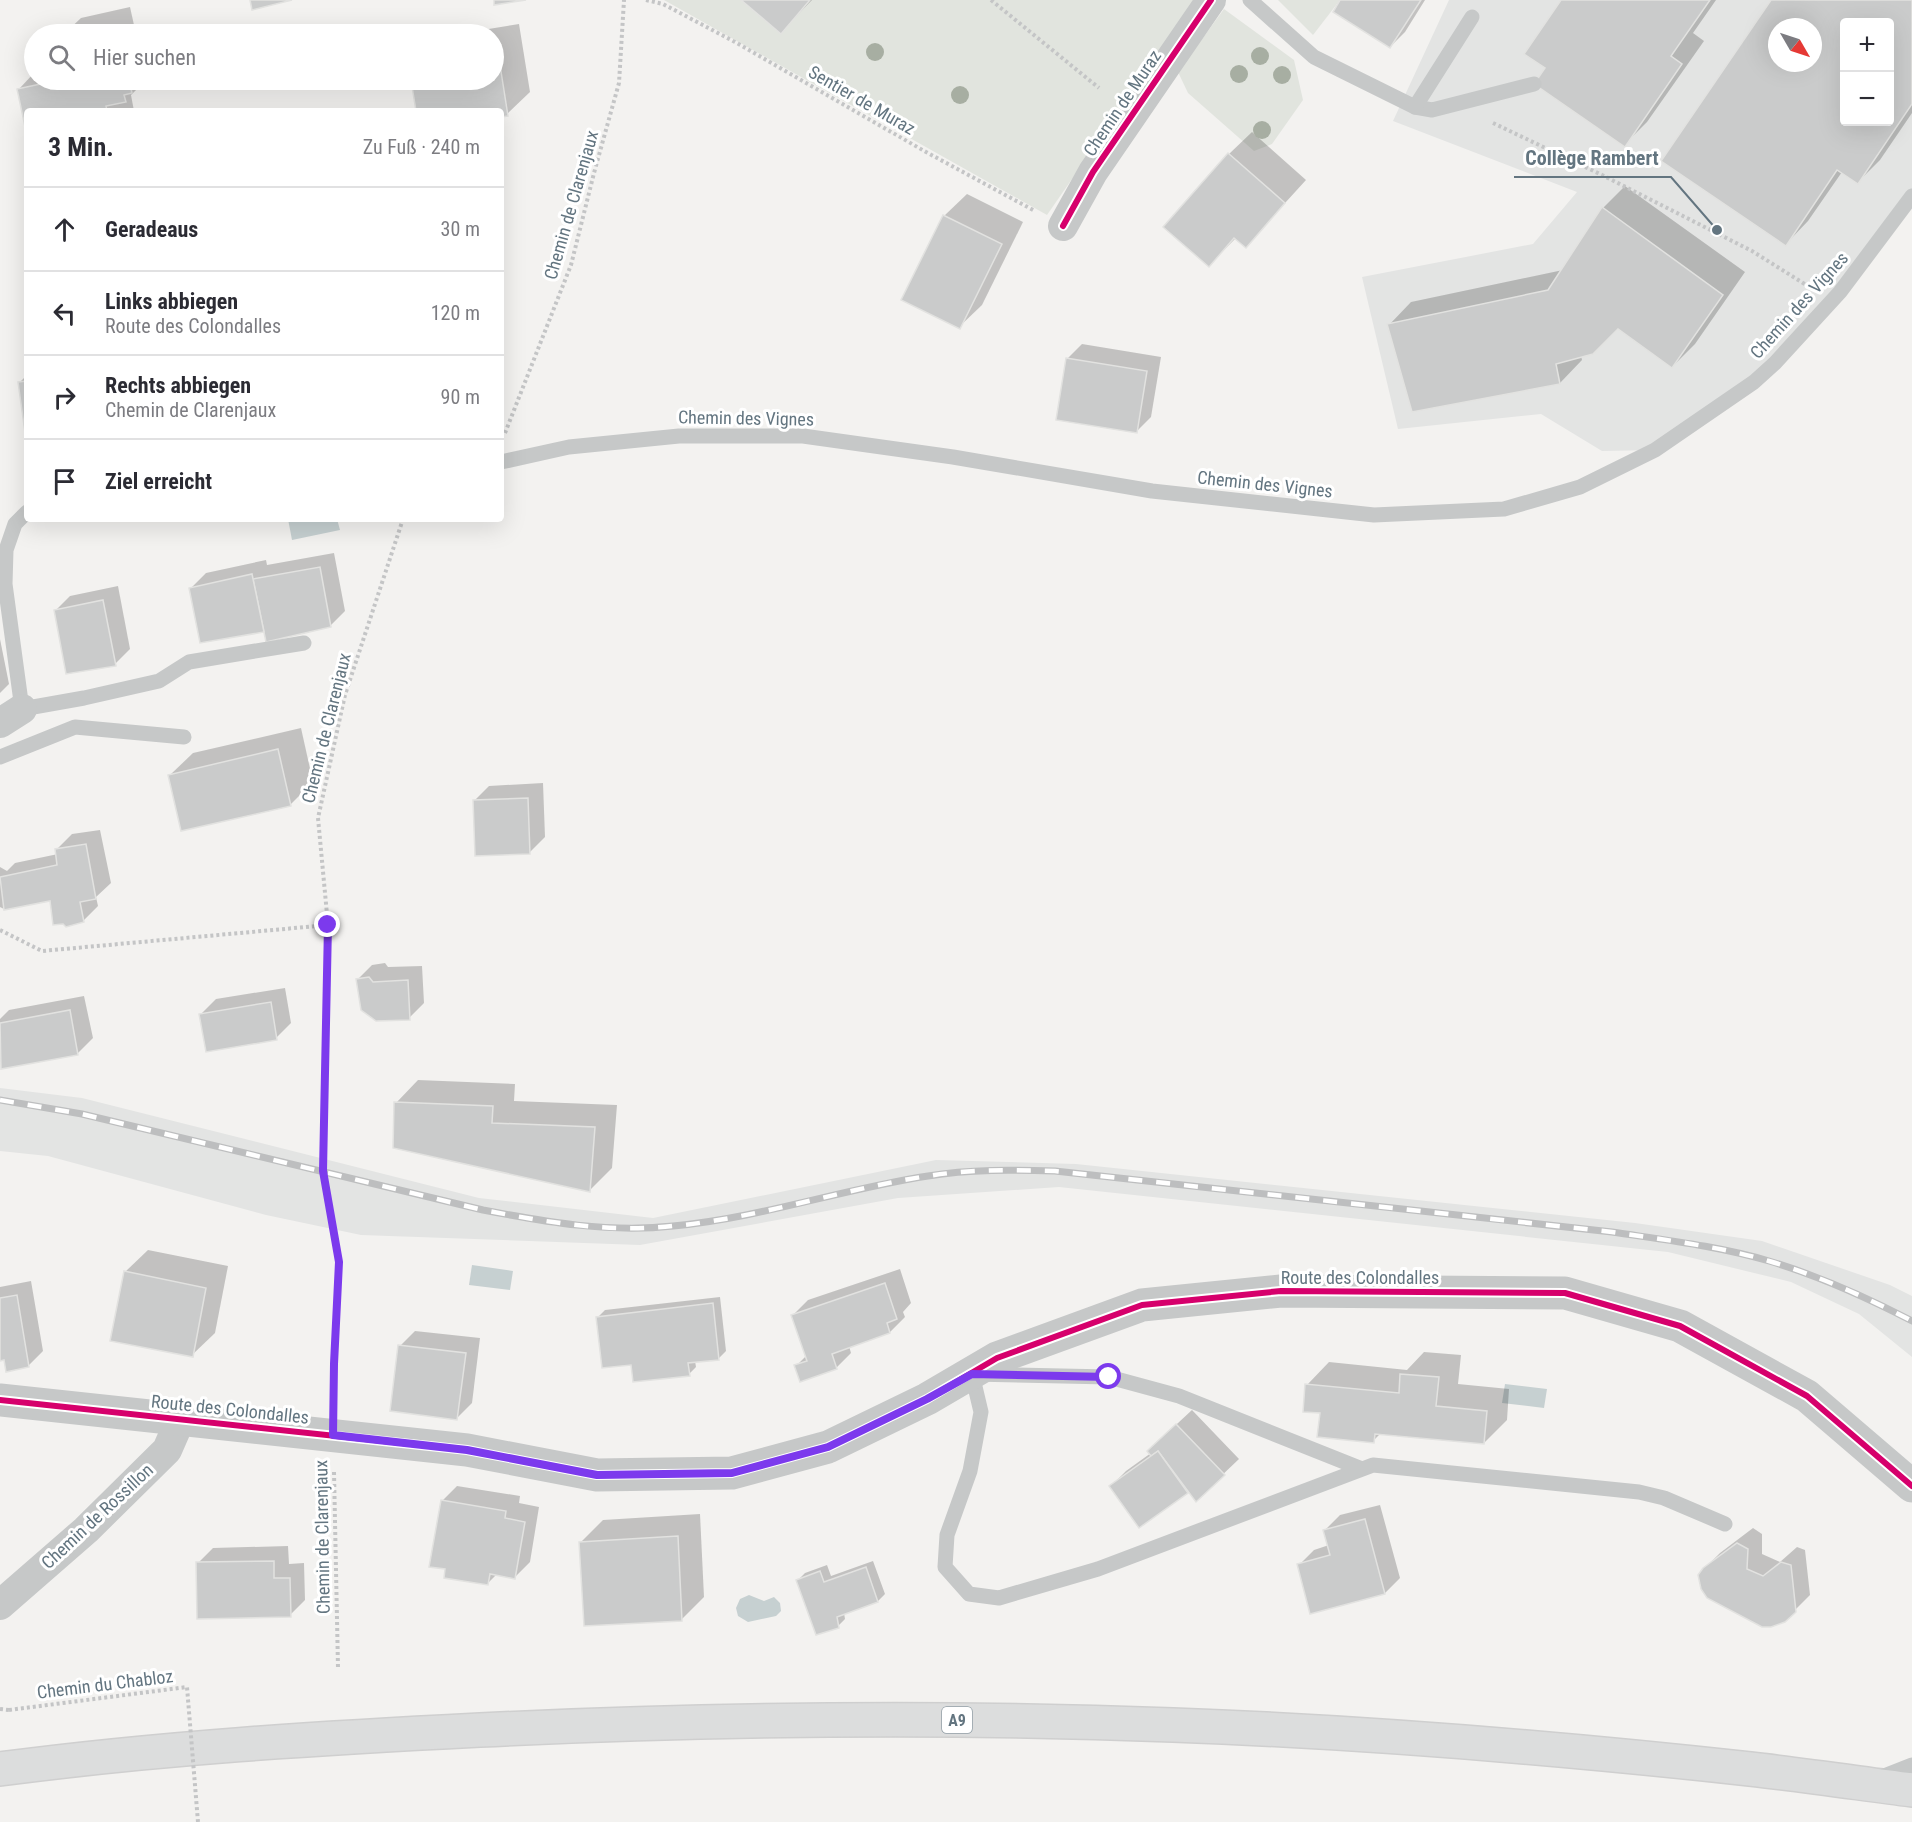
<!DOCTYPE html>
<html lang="de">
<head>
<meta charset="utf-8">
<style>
  :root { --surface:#fff; --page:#f2f2f3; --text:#2b2b33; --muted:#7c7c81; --line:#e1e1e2 }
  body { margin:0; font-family:"Roboto Condensed",sans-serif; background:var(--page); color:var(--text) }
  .controls { position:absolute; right:18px; top:18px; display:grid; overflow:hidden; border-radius:6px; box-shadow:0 6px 24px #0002 }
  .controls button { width:54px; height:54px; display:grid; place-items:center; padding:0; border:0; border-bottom:2px solid var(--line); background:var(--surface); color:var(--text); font:30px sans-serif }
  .compass { position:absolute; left:1768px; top:18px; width:54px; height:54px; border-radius:50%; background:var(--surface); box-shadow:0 6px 24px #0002; rotate:129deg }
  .stop { position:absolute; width:18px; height:18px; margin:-14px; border:4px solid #7c3aed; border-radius:50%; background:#fff }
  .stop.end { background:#7c3aed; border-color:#fff; box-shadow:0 2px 6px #0008 }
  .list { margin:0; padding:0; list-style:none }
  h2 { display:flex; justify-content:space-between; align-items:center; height:78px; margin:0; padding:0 24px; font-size:26px }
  h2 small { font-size:20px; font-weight:400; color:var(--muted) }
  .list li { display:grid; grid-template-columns:39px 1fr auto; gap:18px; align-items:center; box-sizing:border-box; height:84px; padding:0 24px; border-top:2px solid var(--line) }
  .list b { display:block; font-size:22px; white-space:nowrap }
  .list p { margin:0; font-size:20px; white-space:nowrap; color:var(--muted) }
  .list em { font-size:20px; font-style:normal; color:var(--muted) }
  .icon { flex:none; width:33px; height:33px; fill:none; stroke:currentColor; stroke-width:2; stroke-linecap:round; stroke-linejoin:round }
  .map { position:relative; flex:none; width:1912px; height:1822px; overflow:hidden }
  .search { position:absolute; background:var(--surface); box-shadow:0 6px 24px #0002; left:24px; top:24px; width:480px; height:66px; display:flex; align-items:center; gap:15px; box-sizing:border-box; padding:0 21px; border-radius:33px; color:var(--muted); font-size:22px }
  .panel { position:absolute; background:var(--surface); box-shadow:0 6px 24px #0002; left:24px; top:108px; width:480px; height:414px; border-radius:6px }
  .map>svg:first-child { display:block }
</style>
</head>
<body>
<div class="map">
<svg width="1912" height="1822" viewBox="0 0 1912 1822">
  <rect width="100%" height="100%" fill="#f3f2f0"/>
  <!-- built -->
  <g fill="#e3e4e3" fill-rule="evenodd">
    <path d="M1449,0H1912V196L1775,363L1655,450L1602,451L1541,414L1398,429L1362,277L1533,244L1577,192L1393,121ZM1844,22H1890V122H1844ZM1777,27H1813V63H1777Z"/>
    <polygon points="0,1088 82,1098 479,1198 653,1218 936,1160 1076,1164 1635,1223 1762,1241 1890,1285 1912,1296 1912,1357 1859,1314 1791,1282 1668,1252 1059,1187 898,1198 640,1245 361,1235 266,1215 48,1156 0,1151"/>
  </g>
  <!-- green -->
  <g fill="#e1e4de">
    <polygon points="664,0 1194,0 1149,68 1047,215"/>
    <polygon points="1278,0 1340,0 1313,35"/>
    <polygon points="1224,9 1294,60 1303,100 1272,144 1254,151 1188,93 1178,72"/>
  </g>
  <!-- water -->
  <g fill="#c6d0d1">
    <polygon points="288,519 337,519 340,530 292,540"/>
    <polygon points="472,1265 513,1271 510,1290 469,1285"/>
    <polygon points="1505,1384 1547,1389 1544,1408 1502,1403"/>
    <polygon points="749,1595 764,1601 774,1597 780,1603 781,1611 776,1616 748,1622 738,1616 736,1608 740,1599"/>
  </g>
  <!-- shadow -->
  <g fill="#0003" fill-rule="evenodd">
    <polygon points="743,0 812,0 781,32"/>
    <polygon points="1342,0 1425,0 1405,32 1390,47"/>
    <polygon points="1563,0 1716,0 1693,33 1704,41 1647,122 1624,145 1548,68"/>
    <path d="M1773,0H1912V113L1880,160L1858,182L1842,172L1808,221L1786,244ZM1844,22H1890V122H1844ZM1777,27H1813V63H1777Z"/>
    <polygon points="130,7 136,34 64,34 81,18"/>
    <polygon points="519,24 530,92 507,114 501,115 501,111 418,111 413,80 494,80 494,34 458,34"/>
    <polygon points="34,73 34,80 146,80 131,95 134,111 27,111 27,128 19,89"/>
    <polygon points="1252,132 1306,180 1246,246 1236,238 1209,265 1229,154"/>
    <polygon points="1625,186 1745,272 1695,344 1672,367 1618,327 1581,356 1582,360 1560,383 1389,325 1411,302 1563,270 1603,208"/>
    <polygon points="967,194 1023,222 982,305 959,327 944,216"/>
    <polygon points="1082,344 1161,357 1151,417 1136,432 1067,359"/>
    <polygon points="27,375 27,436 20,382"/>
    <polygon points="334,553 345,611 330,626 191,588 206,573 266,560 267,565"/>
    <polygon points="118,586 130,649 115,664 55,611 70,596"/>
    <polygon points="0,639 9,684 0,693"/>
    <polygon points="301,728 313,782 290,805 170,775 193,753"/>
    <polygon points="543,783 545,837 530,852 474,801 489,786"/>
    <polygon points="100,830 111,883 96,897 98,906 83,921 51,899 4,909 0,907 0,867 7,871 15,863 58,854 57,849 72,834"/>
    <polygon points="385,963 388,967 422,966 424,1003 409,1018 357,980 372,965"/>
    <polygon points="285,988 291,1023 276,1038 201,1014 216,999"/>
    <polygon points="84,996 93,1038 78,1053 2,1068 0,1057 0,1019 9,1010"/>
    <polygon points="418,1080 515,1084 514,1101 617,1105 612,1168 590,1190 396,1103"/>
    <polygon points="148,1250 228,1266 215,1333 192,1355 125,1272"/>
    <polygon points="900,1269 911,1303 903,1312 905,1317 890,1332 849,1346 851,1353 836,1368 796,1366 807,1355 793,1315 808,1300"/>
    <polygon points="31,1281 43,1351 28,1366 5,1358 0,1359 0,1287"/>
    <polygon points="720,1297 726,1351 719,1358 695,1361 696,1367 689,1374 598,1317 605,1310"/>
    <polygon points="415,1331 480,1338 472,1403 457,1418 400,1346"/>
    <polygon points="1424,1352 1461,1355 1458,1384 1509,1389 1507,1420 1484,1443 1381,1433 1373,1441 1307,1385 1329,1362 1407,1370"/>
    <polygon points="1192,1410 1239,1459 1196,1500 1188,1491 1139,1525 1111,1486 1126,1471 1151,1453 1164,1436"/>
    <polygon points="457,1486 520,1496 519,1503 539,1507 530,1562 515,1577 497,1574 488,1583 446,1568 442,1501"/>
    <polygon points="1380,1505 1400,1578 1385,1593 1299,1565 1314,1550 1329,1545 1325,1530 1340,1515"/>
    <polygon points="700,1514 704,1597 682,1619 581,1542 603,1520"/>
    <polygon points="1753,1528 1762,1534 1762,1554 1780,1562 1797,1547 1805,1550 1810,1595 1784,1621 1704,1569 1720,1553"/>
    <polygon points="288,1546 289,1564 304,1563 305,1600 290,1615 198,1563 213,1548"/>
    <polygon points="873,1561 885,1594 878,1601 844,1613 845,1619 838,1626 798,1580 805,1573 827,1565 831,1576"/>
  </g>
  <!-- building -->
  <g fill="#cacbcb" stroke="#e2e2e0" stroke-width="1.5" fill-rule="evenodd">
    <polygon points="250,0 292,0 252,10"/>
    <polygon points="494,0 526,0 494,5"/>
    <polygon points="741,0 810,0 781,34"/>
    <polygon points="1340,0 1421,0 1390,48 1333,12"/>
    <polygon points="1561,0 1710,0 1671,56 1682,64 1625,147 1534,84 1545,68 1524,54"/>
    <path d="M1771,0H1912V104L1858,184L1837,170L1786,246L1661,161ZM1844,22H1890V122H1844ZM1777,27H1813V63H1777Z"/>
    <polygon points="107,28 109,34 80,34"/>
    <polygon points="494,46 497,46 508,116 501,117 501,111 416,111 411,80 494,80"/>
    <polygon points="65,80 129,80 132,93 124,95 126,102 106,106 107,111 27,111 27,136 17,89 50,82 51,89 67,86"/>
    <polygon points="1228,153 1285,203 1246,248 1234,238 1209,267 1163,227"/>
    <polygon points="1602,207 1723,295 1672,368 1618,329 1593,354 1556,364 1560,384 1412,412 1387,324 1548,290"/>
    <polygon points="943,215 1002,244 960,329 901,300"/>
    <polygon points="1066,358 1147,371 1137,433 1056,420"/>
    <polygon points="27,381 27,447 18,382"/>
    <polygon points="320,567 331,627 266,642 253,579"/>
    <polygon points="252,574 264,632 200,643 189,588"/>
    <polygon points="103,600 116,666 66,674 54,610"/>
    <polygon points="278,749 291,806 181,831 168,775"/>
    <polygon points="528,798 530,854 475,856 473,800"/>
    <polygon points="86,844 96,899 80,902 84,922 66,927 63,924 53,925 50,901 4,910 0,877 57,865 55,849"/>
    <polygon points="369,977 373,982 408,980 410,1020 376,1021 361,1010 356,979"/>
    <polygon points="271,1002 277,1040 206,1052 199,1014"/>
    <polygon points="70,1010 78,1055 1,1069 0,1023"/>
    <polygon points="394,1102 493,1106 492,1123 595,1127 590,1192 393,1148"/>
    <polygon points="124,1271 206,1288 193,1357 110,1341"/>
    <polygon points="885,1283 897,1319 887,1323 890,1333 832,1354 837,1369 800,1382 794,1365 807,1361 791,1315"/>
    <polygon points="17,1295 29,1367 6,1372 4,1360 0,1361 0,1298"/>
    <polygon points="713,1303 719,1360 688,1363 690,1376 633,1382 631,1365 602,1368 596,1317"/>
    <polygon points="398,1345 466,1353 457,1420 390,1411"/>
    <polygon points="1400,1374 1439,1377 1436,1406 1487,1411 1484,1444 1375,1434 1374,1443 1317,1437 1320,1413 1303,1412 1305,1384 1399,1393"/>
    <polygon points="1176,1424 1225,1475 1196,1502 1158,1451 1151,1456 1147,1451"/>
    <polygon points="1158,1451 1188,1493 1139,1528 1109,1486"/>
    <polygon points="441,1500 506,1511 505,1518 525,1522 515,1579 490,1574 488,1585 444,1578 445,1569 429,1567"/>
    <polygon points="1365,1519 1385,1594 1310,1614 1297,1564 1330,1555 1323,1530"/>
    <polygon points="678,1536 682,1621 584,1626 579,1542"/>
    <polygon points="1737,1543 1748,1549 1747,1569 1763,1576 1781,1562 1791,1565 1796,1612 1785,1622 1771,1627 1762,1627 1707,1598 1701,1589 1698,1575 1703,1568"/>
    <polygon points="274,1561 274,1578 290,1578 291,1617 197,1619 196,1562"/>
    <polygon points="866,1567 878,1602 837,1617 839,1628 816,1635 796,1580 820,1571 824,1582"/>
  </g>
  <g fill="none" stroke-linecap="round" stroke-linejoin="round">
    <defs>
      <path id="motorway" d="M0,1769C159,1748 320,1738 480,1730C711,1719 942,1716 1173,1725C1366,1732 1558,1748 1750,1769C1804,1775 1858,1783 1912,1790"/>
    </defs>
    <!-- motorway casing -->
    <use href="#motorway" stroke="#cfcfcf" stroke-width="36"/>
    <!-- path -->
    <g stroke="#c4c5c6" stroke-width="4" stroke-dasharray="3 3" stroke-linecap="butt">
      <polyline points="646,0 663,4 735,42 926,152 1035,211"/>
      <polyline points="991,0 1099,88"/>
      <polyline points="1493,123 1602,175 1752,251 1811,288"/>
      <polyline points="505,433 571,265 594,173 619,83 624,0"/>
      <polyline points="0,930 42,951 328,925"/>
      <polyline points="334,1401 339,1262 323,1171 328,925 318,818 345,695 403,519"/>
      <polyline points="334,1472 338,1668"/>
      <polyline points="0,1709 9,1710"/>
    </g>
    <!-- service -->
    <g stroke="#c6c8c8" stroke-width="15">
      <polyline points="1250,0 1314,57 1415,107 1432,110 1534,84"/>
      <polyline points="1415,107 1472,17"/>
      <polyline points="501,462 569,447 679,436 803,436 953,457 1152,491 1374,515 1504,509 1580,487 1655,450 1754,382 1775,363 1840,292 1912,196"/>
      <polyline points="27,512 15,524 6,550 5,584 22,709 84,698 159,681 189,662 304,643"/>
      <polyline points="0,757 75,727 184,737"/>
      <polyline points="1362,1469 1179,1396 1109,1377 972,1374 981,1412 970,1471 947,1535 945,1567 969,1594 999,1598 1098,1569 1373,1465 1639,1492 1664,1498 1725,1524"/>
      <polyline points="1879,1778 1912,1765"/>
    </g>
    <!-- minor -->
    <g stroke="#c6c8c8" stroke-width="30">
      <polyline points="1063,226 1093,172 1211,0"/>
      <polyline points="0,723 22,709"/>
      <polyline points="0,1605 86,1530 167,1450 181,1418"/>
    </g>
    <!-- tertiary -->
    <polyline stroke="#c6c8c8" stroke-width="33" points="0,1400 467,1450 597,1475 732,1473 828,1447 927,1399 997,1358 1142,1305 1281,1291 1565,1293 1680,1326 1807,1396 1912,1486"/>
    <!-- motorway -->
    <use href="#motorway" stroke="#dcdddd" stroke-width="33"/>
    <defs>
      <path id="rail" d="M0,1100L82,1114L483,1210C546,1222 609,1233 673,1226C760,1218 842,1189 928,1176C970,1169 1013,1170 1055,1171L1612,1232C1665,1240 1718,1246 1769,1261C1819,1276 1866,1297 1912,1321"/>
    </defs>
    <!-- rail casing -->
    <use href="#rail" stroke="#bdbebf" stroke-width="7"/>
    <!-- rail -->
    <use href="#rail" stroke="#fff" stroke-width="4.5" stroke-dasharray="14" stroke-linecap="butt"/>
    <!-- path-bridge -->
    <polyline stroke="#c4c5c6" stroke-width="4" stroke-dasharray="3 3" stroke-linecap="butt" points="9,1710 187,1687 198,1822"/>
    <defs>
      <g id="cycleway">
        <polyline points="1063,226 1093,172 1211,0"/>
        <polyline points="0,1400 467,1450 597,1475 732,1473 828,1447 927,1399 997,1358 1142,1305 1281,1291 1565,1293 1680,1326 1807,1396 1912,1486"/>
      </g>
    </defs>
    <!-- cycleway casing -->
    <use href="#cycleway" stroke="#fff" stroke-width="10"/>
    <!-- cycleway -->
    <use href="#cycleway" stroke="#d6006c" stroke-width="6"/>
  </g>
  <!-- trees -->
  <g fill="#a7aea2">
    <circle cx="875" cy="52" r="9"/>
    <circle cx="1260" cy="56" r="9"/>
    <circle cx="1239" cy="74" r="9"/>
    <circle cx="1282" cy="75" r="9"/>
    <circle cx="960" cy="95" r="9"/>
    <circle cx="1262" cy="130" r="9"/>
  </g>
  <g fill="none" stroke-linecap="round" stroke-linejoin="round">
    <!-- route -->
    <polyline stroke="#7c3aed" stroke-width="8" points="328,925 323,1171 339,1262 334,1364 333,1435 467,1450 597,1475 732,1473 828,1447 927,1399 972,1374 1109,1377"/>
  </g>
  <g text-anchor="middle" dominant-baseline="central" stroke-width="6" stroke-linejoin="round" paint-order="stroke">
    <!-- shield labels -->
    <rect fill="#fff" stroke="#929ea6" stroke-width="1.5" x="942" y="1707" width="30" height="26" rx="4.5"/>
    <g font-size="16" font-weight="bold" fill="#637580">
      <text x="957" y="1720">A9</text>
    </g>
    <!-- street labels -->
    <g font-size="18" fill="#637580" stroke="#fff">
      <text transform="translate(862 100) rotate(30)">Sentier de Muraz</text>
      <text transform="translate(1122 103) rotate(-56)">Chemin de Muraz</text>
      <text transform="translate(571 205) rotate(-74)">Chemin de Clarenjaux</text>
      <text transform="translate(1799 305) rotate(-48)">Chemin des Vignes</text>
      <text transform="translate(746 418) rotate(1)">Chemin des Vignes</text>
      <text transform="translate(1265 484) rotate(6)">Chemin des Vignes</text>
      <text transform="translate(326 728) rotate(-76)">Chemin de Clarenjaux</text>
      <text x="1360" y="1277">Route des Colondalles</text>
      <text transform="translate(230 1409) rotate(6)">Route des Colondalles</text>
      <text transform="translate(97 1516) rotate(-43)">Chemin de Rossillon</text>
      <text transform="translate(322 1537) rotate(-91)">Chemin de Clarenjaux</text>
      <text transform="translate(105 1684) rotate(-7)">Chemin du Chabloz</text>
    </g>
  </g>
  <!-- callouts -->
  <path fill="none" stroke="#637580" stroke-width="2" d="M1717 230L1671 177H1514"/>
  <circle fill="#637580" stroke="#fff" stroke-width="2" cx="1717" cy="230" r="6"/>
  <g font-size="20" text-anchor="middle" font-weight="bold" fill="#637580" stroke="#fff" stroke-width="6" stroke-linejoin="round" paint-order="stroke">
    <text x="1592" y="165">Collège Rambert</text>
  </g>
</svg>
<div class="controls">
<button>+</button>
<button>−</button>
</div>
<svg class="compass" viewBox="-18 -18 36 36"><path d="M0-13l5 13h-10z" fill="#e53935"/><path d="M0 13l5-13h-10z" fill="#7c7c81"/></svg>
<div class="stop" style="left:1109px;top:1377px"></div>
<div class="stop end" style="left:328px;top:925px"></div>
<div class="search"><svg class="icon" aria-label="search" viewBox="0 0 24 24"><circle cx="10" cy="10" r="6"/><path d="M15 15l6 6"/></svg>Hier suchen</div>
<section class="panel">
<h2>3 Min.<small>Zu Fuß · 240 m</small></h2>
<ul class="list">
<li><svg class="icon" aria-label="ahead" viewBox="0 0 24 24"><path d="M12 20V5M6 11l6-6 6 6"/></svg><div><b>Geradeaus</b></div><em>30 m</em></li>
<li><svg class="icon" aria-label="left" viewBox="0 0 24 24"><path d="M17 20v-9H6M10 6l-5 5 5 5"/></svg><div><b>Links abbiegen</b><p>Route des Colondalles</p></div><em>120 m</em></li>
<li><svg class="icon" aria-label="right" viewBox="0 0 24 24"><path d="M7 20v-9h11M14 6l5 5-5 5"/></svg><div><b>Rechts abbiegen</b><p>Chemin de Clarenjaux</p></div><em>90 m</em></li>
<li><svg class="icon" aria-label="arrive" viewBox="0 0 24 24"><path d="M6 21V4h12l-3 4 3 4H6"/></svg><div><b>Ziel erreicht</b></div></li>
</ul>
</section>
</div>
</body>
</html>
